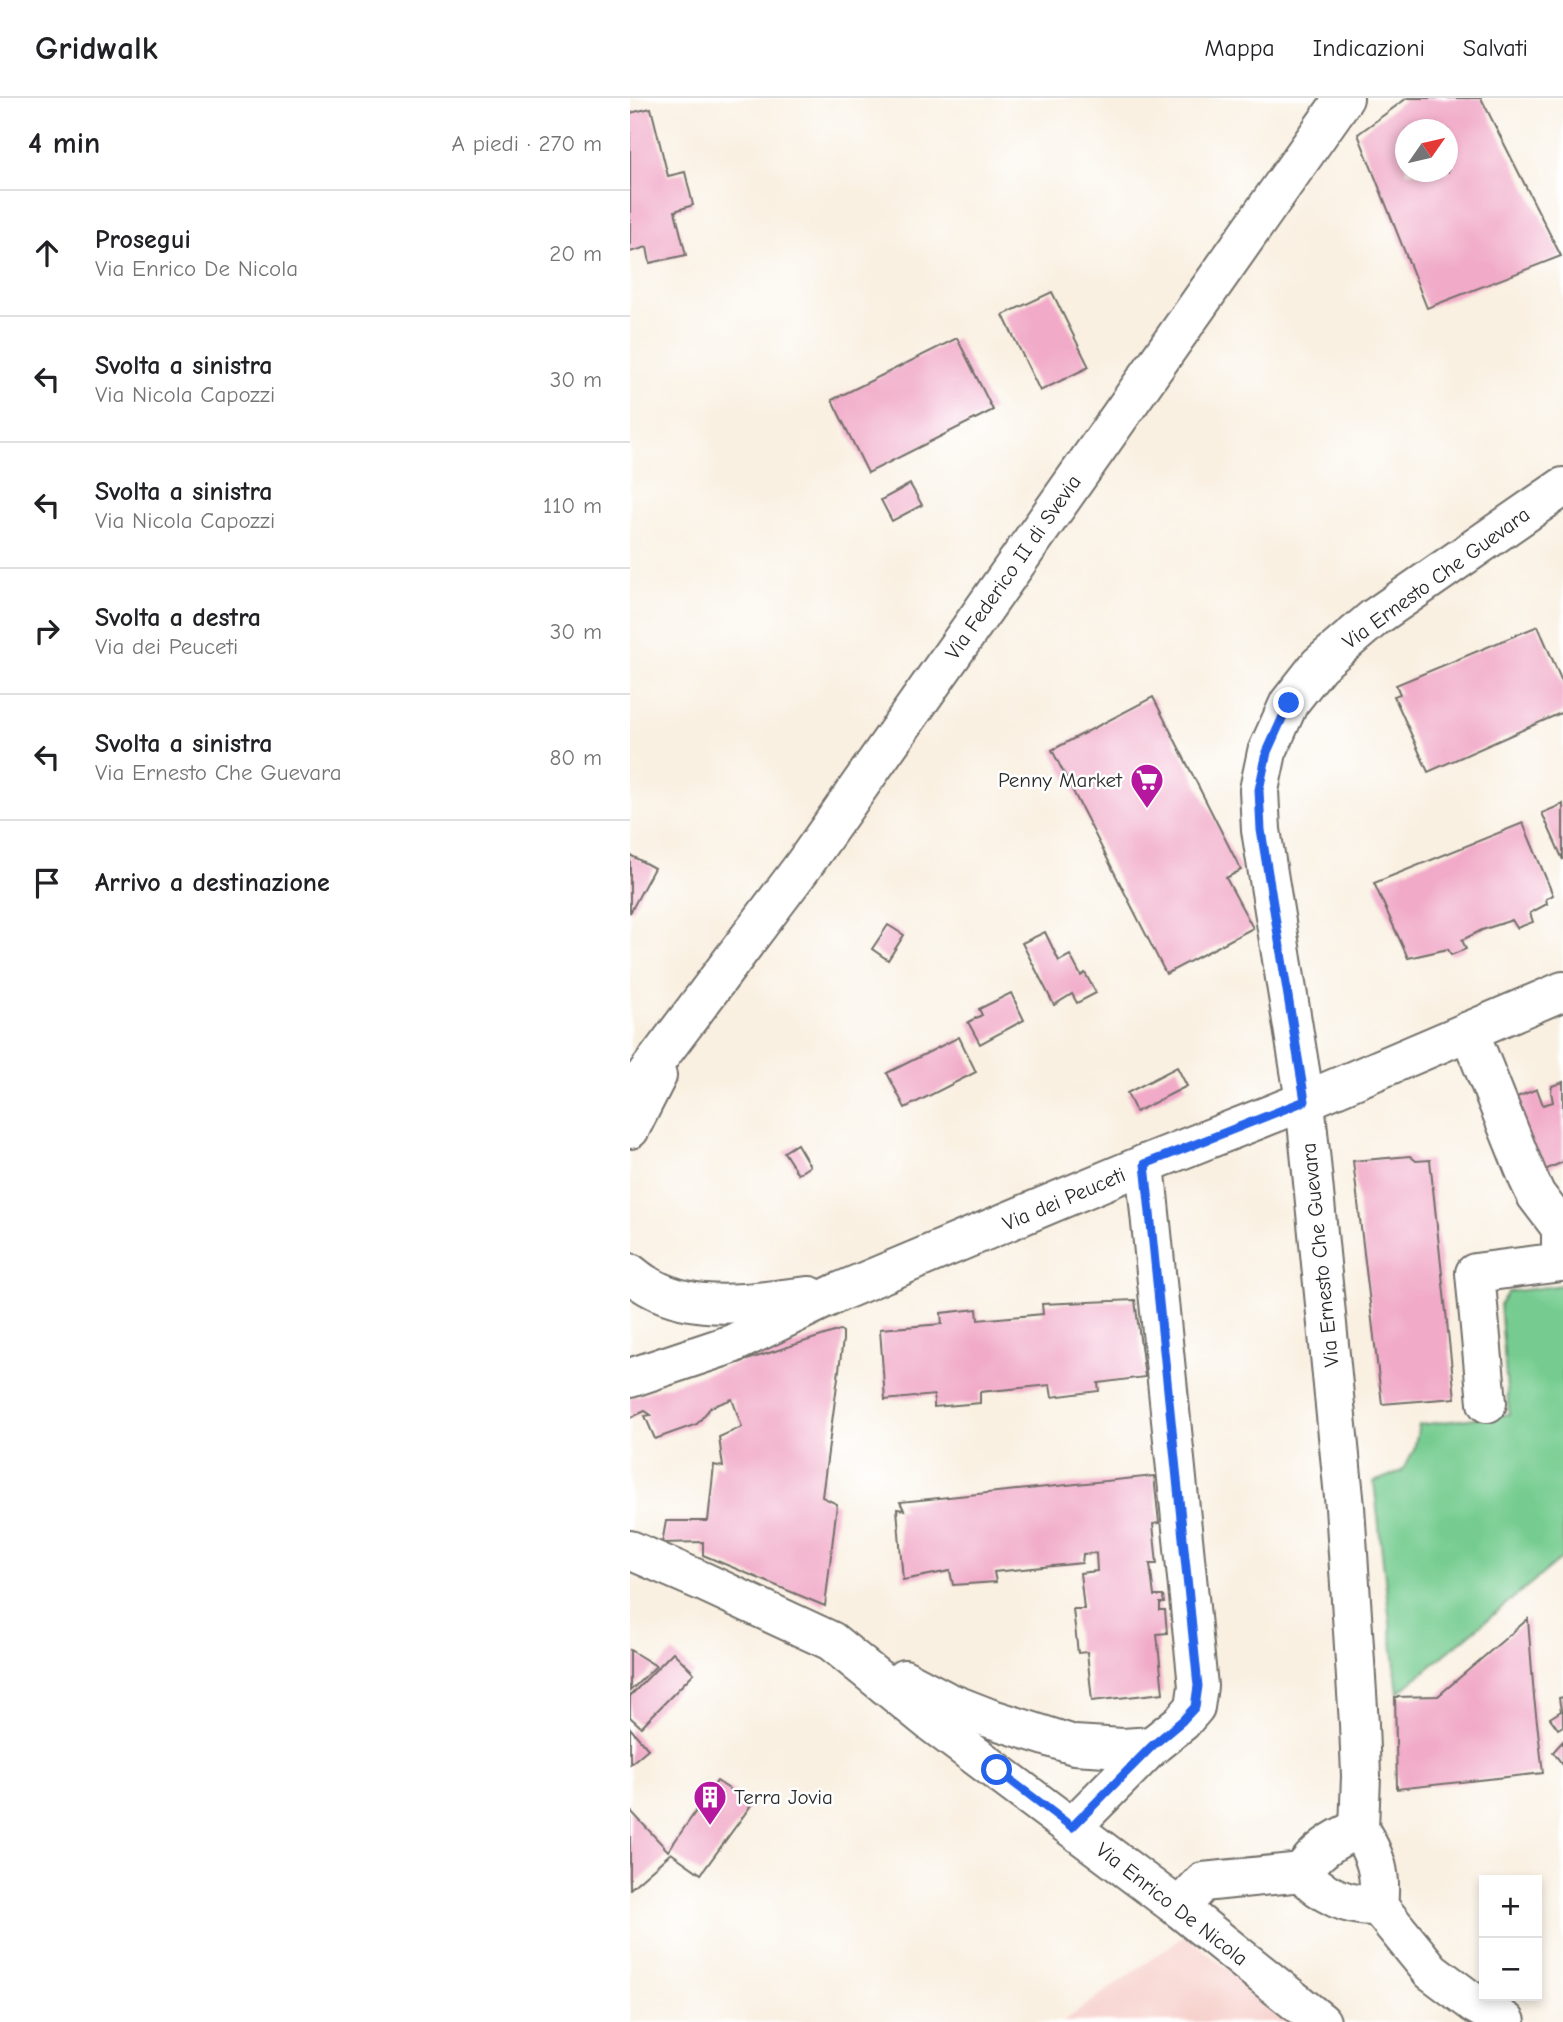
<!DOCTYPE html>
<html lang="it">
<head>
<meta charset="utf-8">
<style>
  :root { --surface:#fff; --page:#f2f2f2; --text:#202124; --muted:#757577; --line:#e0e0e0 }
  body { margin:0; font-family:"Comic Neue",sans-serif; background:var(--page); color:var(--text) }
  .controls { position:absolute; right:21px; bottom:21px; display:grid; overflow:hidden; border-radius:0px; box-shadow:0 4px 10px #0003 }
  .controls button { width:63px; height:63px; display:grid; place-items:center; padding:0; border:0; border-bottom:2px solid var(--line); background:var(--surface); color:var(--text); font:35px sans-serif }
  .compass { position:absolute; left:765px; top:21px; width:63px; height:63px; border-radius:50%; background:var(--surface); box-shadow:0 4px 10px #0003; rotate:56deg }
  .stop { position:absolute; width:21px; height:21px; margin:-16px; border:5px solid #2563eb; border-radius:50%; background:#fff }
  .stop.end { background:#2563eb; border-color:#fff; box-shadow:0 2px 7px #0008 }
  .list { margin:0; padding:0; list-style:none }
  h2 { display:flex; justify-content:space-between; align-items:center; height:91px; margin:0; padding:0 28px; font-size:30px }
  h2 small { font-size:23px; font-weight:400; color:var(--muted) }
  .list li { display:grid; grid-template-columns:46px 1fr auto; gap:21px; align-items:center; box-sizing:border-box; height:126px; padding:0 28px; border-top:2px solid var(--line) }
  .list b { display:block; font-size:26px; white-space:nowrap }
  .list p { margin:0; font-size:23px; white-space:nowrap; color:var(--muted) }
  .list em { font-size:23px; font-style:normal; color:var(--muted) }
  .icon { flex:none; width:38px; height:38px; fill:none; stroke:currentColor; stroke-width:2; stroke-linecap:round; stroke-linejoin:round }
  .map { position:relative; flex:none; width:933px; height:1924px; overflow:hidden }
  header { display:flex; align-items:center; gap:42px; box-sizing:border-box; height:98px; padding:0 35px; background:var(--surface); border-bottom:2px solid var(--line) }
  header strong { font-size:33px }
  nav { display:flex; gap:38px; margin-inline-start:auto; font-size:24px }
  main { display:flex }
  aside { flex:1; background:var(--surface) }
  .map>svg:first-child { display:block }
</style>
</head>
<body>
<header>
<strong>Gridwalk</strong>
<nav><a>Mappa</a><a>Indicazioni</a><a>Salvati</a></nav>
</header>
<main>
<aside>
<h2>4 min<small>A piedi · 270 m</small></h2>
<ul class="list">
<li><svg class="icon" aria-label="ahead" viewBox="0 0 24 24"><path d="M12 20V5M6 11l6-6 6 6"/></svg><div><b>Prosegui</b><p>Via Enrico De Nicola</p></div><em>20 m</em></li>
<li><svg class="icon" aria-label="left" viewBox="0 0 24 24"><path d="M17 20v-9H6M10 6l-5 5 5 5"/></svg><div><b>Svolta a sinistra</b><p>Via Nicola Capozzi</p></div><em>30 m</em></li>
<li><svg class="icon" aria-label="left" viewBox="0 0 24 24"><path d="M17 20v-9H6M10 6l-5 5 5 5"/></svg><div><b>Svolta a sinistra</b><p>Via Nicola Capozzi</p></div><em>110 m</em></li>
<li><svg class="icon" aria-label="right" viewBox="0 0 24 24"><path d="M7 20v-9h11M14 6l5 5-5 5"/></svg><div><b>Svolta a destra</b><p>Via dei Peuceti</p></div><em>30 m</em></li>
<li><svg class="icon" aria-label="left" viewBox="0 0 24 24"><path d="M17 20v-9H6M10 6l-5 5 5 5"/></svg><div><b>Svolta a sinistra</b><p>Via Ernesto Che Guevara</p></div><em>80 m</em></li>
<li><svg class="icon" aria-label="arrive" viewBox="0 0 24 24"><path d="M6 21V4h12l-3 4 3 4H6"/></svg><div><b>Arrivo a destinazione</b></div></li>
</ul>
</aside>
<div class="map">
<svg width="933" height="1924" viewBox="0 0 933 1924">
  <rect width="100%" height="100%" fill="#fff"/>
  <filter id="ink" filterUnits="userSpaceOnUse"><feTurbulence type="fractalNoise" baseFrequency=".0143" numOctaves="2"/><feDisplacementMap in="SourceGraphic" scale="14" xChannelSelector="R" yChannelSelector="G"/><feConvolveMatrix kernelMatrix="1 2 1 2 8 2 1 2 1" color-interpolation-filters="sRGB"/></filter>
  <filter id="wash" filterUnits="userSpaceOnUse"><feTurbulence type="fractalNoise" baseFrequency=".00686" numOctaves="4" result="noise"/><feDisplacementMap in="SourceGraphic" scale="28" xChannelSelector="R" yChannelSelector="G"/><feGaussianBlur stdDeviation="1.57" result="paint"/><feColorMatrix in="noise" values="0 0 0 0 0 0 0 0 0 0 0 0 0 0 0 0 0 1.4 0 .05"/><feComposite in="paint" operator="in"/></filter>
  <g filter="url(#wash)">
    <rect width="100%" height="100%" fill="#f9f0e1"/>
    <!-- built -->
    <polygon fill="#f7d0cb" points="555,1837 663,1924 433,1924"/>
    <!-- green -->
    <polygon fill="#76cc90" stroke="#507c5e" stroke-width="2" points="933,1187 933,1459 768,1595 744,1384 772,1373 784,1352 789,1327 879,1316 870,1206 878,1194"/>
    <g id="blocks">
      <!-- building -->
      <g fill="#f1aac8" fill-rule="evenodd">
        <path d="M777,0H851L931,158L797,210L728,36ZM776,32H818V74H776Z"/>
        <polygon points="21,10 38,78 55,74 63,107 45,113 56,157 20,165 17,149 0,154 0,15"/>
        <polygon points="422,194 459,269 410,293 373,217"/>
        <polygon points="327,240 363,312 238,375 202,302"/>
        <polygon points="280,386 292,407 262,423 251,402"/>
        <polygon points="908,528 933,586 933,614 798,674 764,598 770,596 766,587"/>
        <polygon points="523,599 611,772 596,780 623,830 536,876 422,652"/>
        <polygon points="933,706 933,762 912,715"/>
        <polygon points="893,725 923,797 916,801 917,806 900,815 903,824 887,830 882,822 852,832 832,842 836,851 821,857 818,851 778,860 744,785"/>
        <polygon points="0,757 24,770 0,815"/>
        <polygon points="258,827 274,837 258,862 242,851"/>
        <polygon points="415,834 429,863 440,857 451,878 455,875 466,895 447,905 442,896 424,907 392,845"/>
        <polygon points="381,895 394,922 350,946 338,924 352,917 349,911"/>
        <polygon points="329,939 346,974 275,1010 257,975"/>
        <polygon points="547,969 557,988 506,1014 497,995"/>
        <polygon points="933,984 933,1064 906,1076 877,1003 907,991 913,1007 923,1004 921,994 922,988"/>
        <polygon points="167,1046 180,1068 168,1076 154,1054"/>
        <polygon points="780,1058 786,1063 800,1062 825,1300 752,1306 723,1063"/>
        <polygon points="505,1202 515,1279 468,1285 469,1293 422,1299 420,1287 350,1294 350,1305 304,1309 304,1297 255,1302 250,1231 312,1226 311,1215 347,1211 348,1222 413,1216 412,1206"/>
        <polygon points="210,1232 213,1234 213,1242 192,1399 207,1406 195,1508 73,1457 73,1444 32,1445 36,1423 78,1423 84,1367 93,1369 89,1339 112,1329 102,1301 81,1309 67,1326 25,1341 15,1318 21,1317 15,1313 0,1320 0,1300"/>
        <polygon points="524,1378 529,1425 523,1426 527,1466 520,1466 524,1498 533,1498 534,1505 530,1505 530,1512 535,1512 537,1535 527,1536 533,1595 462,1603 457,1554 448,1555 443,1511 454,1511 450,1475 467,1473 466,1455 453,1456 452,1465 364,1474 366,1484 323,1487 320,1473 273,1482 267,1411 274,1412 270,1404"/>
        <polygon points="898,1521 904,1599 913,1675 767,1691 765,1599 808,1598"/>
        <polygon points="0,1552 26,1568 0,1593"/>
        <polygon points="43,1554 64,1575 11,1629 0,1619 0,1598"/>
        <polygon points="933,1599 933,1628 928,1631 920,1620 931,1613 929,1600"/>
        <polygon points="0,1630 18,1651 0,1666"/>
        <polygon points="933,1643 933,1667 923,1654"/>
        <polygon points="87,1683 122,1706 71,1776 41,1755 0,1791 0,1712 38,1753"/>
      </g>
    </g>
  </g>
  <g filter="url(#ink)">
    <use href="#blocks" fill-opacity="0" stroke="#73706b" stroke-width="2"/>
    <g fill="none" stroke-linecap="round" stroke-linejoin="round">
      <defs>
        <g id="minor">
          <polyline points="839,933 898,1080 906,1097 931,1130"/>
          <polyline points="857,1305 845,1175 931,1164 931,1130 933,1128"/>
          <polyline points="0,1452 74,1484 201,1543 302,1625 549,1810 691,1924"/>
          <polyline points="274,1581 318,1604 359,1620 444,1647 493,1650 522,1648"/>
          <polyline points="442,1729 522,1648 552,1624 565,1609 568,1588 515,1066"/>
          <polyline points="729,1731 731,1678 729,1626 715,1409 675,1003 631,732 629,692 637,654 659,605 689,567 744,520 933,389"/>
          <path d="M729,1731C746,1758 752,1776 748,1808L801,1873L845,1906L876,1924"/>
          <path d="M672,1774C691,1797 719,1809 748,1808"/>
          <path d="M672,1774C686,1753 705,1740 729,1731"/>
          <polyline points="549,1810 573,1784 672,1774"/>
        </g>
        <g id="major">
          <polyline points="0,998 173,768 714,0"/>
          <polyline points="0,1031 27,978"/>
          <path d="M0,1175C52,1220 118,1204 180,1198"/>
          <polyline points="0,1280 102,1246 207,1195 515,1066 675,1003 933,893"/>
        </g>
      </defs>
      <!-- minor casing -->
      <use href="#minor" stroke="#73706b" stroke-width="42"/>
      <!-- major casing -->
      <use href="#major" stroke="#73706b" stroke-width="42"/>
      <!-- minor -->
      <use href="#minor" stroke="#fff" stroke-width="38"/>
      <!-- major -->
      <use href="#major" stroke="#fff" stroke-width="38"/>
    </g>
  </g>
  <g fill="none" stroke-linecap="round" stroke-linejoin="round" filter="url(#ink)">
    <!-- route -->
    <polyline stroke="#2563eb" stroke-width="9" points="367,1672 442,1729 522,1648 552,1623 565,1609 568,1588 515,1066 675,1003 631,732 629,692 637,654 659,605"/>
  </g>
  <!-- icons -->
  <defs>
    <symbol id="supermarket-pin" viewBox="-11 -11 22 30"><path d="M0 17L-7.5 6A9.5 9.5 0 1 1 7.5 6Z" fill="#b5179e" stroke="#fff"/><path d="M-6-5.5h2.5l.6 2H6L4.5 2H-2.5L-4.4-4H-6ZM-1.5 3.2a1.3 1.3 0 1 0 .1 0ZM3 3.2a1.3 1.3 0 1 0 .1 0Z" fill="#fff"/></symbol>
    <symbol id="building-pin" viewBox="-11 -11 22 30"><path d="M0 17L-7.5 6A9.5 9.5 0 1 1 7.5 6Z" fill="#b5179e" stroke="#fff"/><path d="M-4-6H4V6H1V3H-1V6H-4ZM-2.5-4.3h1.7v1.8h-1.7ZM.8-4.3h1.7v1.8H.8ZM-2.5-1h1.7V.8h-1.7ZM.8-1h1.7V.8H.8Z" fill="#fff"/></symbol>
  </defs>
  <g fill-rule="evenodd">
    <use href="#supermarket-pin" x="498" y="663" width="38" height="52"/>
    <use href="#building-pin" x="61" y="1680" width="38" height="52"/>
  </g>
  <g text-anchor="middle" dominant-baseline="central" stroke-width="5" stroke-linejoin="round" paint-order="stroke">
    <!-- street labels -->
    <g font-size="21" fill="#2b2b2b" stroke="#fff">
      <text transform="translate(383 469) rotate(-55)">Via Federico II di Svevia</text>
      <text transform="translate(806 480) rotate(-36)">Via Ernesto Che Guevara</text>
      <text transform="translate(434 1101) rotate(-23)">Via dei Peuceti</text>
      <text transform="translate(690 1157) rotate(-96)">Via Ernesto Che Guevara</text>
      <text transform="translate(542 1806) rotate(38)">Via Enrico De Nicola</text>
    </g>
    <!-- poi labels -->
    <g font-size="21" fill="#2b2b2b" stroke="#fff" text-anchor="end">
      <text x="492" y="682">Penny Market</text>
      <text x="104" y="1699" text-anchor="start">Terra Jovia</text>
    </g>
  </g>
</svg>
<div class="controls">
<button>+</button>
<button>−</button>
</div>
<svg class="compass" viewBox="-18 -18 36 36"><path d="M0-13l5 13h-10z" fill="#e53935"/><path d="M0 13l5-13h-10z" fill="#757577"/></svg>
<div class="stop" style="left:367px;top:1672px"></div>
<div class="stop end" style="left:659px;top:605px"></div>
</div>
</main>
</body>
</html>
